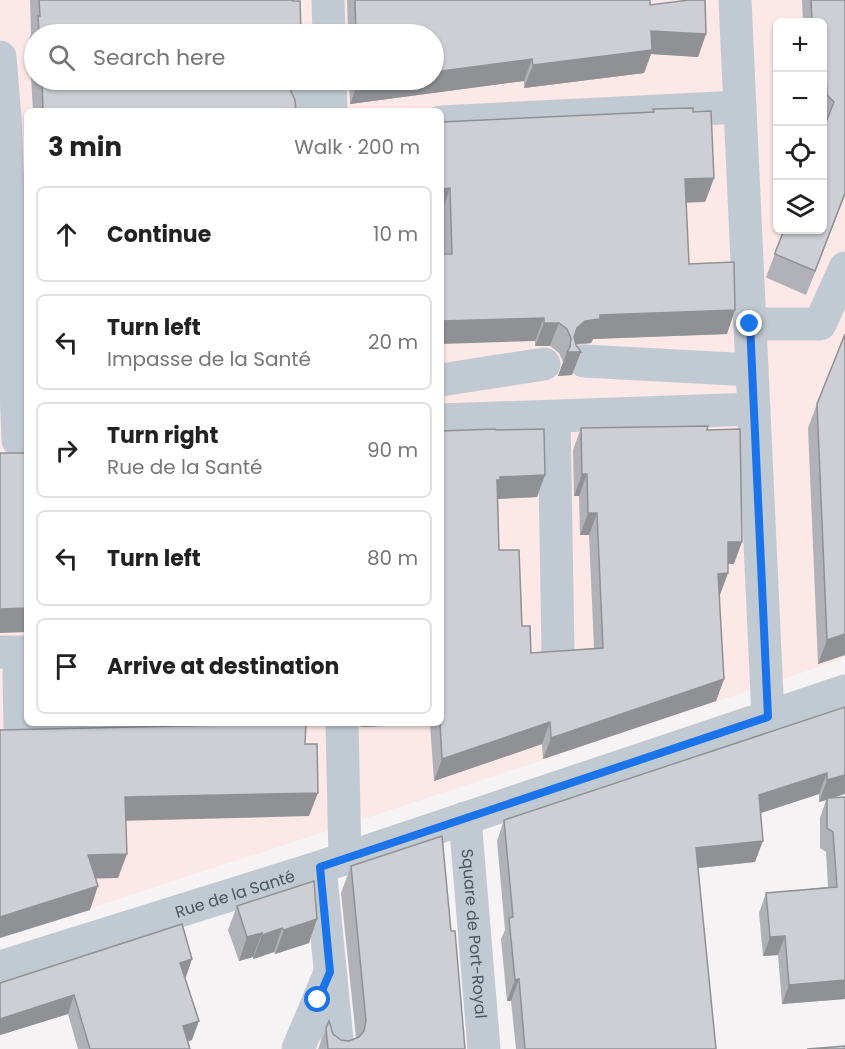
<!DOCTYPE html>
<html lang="en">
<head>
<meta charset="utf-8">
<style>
  :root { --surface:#fff; --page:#f6f6f6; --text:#222; --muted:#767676; --line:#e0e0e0 }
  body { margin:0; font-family:Poppins,sans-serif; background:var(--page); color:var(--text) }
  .controls { position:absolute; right:18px; top:18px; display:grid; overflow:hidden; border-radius:9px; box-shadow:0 2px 4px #0004 }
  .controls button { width:54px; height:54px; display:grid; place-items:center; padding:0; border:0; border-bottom:2px solid var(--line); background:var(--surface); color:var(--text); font:30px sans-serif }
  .stop { position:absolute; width:18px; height:18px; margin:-14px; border:4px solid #1a73e8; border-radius:50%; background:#fff }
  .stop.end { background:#1a73e8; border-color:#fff; box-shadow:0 2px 6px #0008 }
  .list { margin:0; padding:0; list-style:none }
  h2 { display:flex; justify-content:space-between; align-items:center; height:78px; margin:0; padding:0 24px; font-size:26px }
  h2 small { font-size:20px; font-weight:400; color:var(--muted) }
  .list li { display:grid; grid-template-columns:39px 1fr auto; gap:18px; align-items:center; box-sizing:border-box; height:96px; margin:0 12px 12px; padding:0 12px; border:2px solid var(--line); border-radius:9px }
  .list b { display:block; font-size:22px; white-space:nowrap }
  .list p { margin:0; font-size:20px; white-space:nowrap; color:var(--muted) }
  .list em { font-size:20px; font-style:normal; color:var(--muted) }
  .icon { flex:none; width:33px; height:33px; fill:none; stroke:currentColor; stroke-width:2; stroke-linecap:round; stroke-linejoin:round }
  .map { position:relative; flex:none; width:845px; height:1049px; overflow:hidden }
  .search { position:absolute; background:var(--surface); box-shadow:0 2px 4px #0004; left:24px; top:24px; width:420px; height:66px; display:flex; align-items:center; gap:15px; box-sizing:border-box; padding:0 21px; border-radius:33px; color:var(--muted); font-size:22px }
  .panel { position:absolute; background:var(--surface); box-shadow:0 2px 4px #0004; left:24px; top:108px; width:420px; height:618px; border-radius:9px }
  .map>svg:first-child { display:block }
</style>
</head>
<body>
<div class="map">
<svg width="845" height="1049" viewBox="0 0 845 1049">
  <rect width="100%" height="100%" fill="#f5f3f3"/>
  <!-- medical -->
  <path fill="#fce8e6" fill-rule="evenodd" d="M0,0H845V658L573,750L0,938ZM778,22H822V230H778ZM34,34H434V80H34ZM27,111H441V723H27Z"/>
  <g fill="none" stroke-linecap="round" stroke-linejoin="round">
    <!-- minor -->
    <g stroke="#c1cad2" stroke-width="33">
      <polyline points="328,0 329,34"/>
      <polyline points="735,0 768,717"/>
      <polyline points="0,57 5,117 18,440"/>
      <polyline points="330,80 331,111"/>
      <polyline points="299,93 300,111"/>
      <polyline points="441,122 740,107"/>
      <polyline points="750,324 820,324 845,268"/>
      <polyline points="584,361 752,370"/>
      <polyline points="441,380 544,364"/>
      <polyline points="554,417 558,651"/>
      <polyline points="441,420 754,409"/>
      <polyline points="0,652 27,652"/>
      <polyline points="27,665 19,672 20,728 147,723"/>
      <polyline points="342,723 345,858"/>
      <path id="s1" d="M465,818L484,1049"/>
      <polyline points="320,867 338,1049"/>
      <path id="s2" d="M0,967L320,867L845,691"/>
      <polyline points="298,1049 330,973"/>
    </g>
  </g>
  <!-- wall -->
  <g fill="#b0b2b7">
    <polygon points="30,0 293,0 301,34 34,34 34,80 289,80 290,89 296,111 33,111 29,39 31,34"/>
    <polygon points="347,0 650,0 650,5 706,34 698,57 651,54 644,73 524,88 524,81 350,104 349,80 434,80 434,34 348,34"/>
    <polygon points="802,0 845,0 845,195 806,295 767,278 766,277 825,125 822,123 822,22 803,22"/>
    <polygon points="653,109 693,112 714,178 705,202 686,202 689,264 727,334 593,339 591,343 575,345 572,375 558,376 563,362 559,353 550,346 535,346 535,341 443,254 441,122 652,112"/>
    <polygon points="817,404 845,655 818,664 808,428"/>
    <polygon points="581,428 707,430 734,564 728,564 728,573 719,595 724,679 716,701 543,759 542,744 434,781 430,724 361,727 361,723 441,723 441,431 537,497 498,499 499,550 522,626 531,653 594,648 589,535 580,535 579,496 574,496 573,450"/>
    <polygon points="845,707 832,798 845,999 782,1004 778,955 763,956 759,913 766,893 828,887 826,852 820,848 820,818 826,800 819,802 819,794 761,813 755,862 698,868 716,1049 516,1049 511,1001 507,1001 501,939 505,930 497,841 504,820"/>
    <polygon points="351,866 451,931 465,1049 318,1049 329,1021 333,1034 341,1040 349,1041 356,1038 341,893"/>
    <polygon points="314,881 309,943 275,954 274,952 253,959 253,957 239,961 228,930 237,906"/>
    <polygon points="186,977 184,978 192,1040 188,1041 190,1049 78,1049 68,1014 0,1035 0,983"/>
  </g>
  <!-- shaded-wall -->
  <g fill="#909195">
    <polygon points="651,31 706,34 698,57 651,54 644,73 524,88 533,65"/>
    <polygon points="532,59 524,81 350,104 358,82 374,80 434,80 434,72"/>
    <polygon points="714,178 705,202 677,203 685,179"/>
    <polygon points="450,188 442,212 441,212 441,189"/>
    <polygon points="845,193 845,195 806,295 815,271"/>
    <polygon points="735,310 727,334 593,339 591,343 576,344 569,351 577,328 585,321 600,315"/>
    <polygon points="544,318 535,341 441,344 441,321"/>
    <polygon points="544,323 559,323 550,346 535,346"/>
    <polygon points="567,352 581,352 572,375 558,376"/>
    <polygon points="582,474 587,474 579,496 574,496"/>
    <polygon points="545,475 537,497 493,499 497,480 500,477"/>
    <polygon points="588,513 597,513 589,535 580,535"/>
    <polygon points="728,542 742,542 734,564 720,564"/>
    <polygon points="728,573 720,595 710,596 718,574"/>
    <polygon points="27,608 27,632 0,633 0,609"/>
    <polygon points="845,634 845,655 818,664 827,640"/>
    <polygon points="724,679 716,701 543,759 551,738"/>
    <polygon points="550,722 542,744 434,781 442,759"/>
    <polygon points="362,723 431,723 430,724 361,727"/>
    <polygon points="827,773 819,794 751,816 759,795"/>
    <polygon points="845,775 845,794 819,802 827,780"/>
    <polygon points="318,793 309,816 117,821 125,797"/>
    <polygon points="763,841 755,862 688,869 696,848"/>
    <polygon points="127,854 118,878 80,879 88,855"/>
    <polygon points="98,886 90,910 0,938 0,917"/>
    <polygon points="317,919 309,943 275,954 284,930"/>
    <polygon points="282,928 274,952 253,959 262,935"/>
    <polygon points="262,933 253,957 239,961 247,937"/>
    <polygon points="785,936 778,955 763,956 770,937"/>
    <polygon points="192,959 186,977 173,981 180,963"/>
    <polygon points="519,979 511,1001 507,1001 515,980"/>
    <polygon points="845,980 845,999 782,1004 789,985"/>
    <polygon points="74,995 68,1014 0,1035 0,1019"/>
    <polygon points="199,1021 192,1040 177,1045 183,1026"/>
  </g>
  <!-- building -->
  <g fill="#cdcfd5" stroke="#909195" stroke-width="1.5">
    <polygon points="39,0 293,0 293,1 300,1 301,34 39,34 38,16 40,16"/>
    <polygon points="355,0 650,0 650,5 689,0 705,0 706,34 651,31 652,50 533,65 532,59 434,72 434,34 356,34"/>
    <polygon points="811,0 845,0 845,193 815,271 775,254 775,253 784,230 822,230 822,132 834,102 827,95 825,48 822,48 822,22 812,22"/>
    <polygon points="42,80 289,80 290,89 295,100 296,111 43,111"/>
    <polygon points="358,80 374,80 358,82"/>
    <polygon points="693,108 693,112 711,111 714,178 685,179 689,264 734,262 735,310 600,315 600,319 585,321 577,328 574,337 576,345 581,352 567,352 570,347 571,338 567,329 559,323 544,323 544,318 441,321 441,254 452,254 450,188 441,189 441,122 654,112 653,109"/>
    <polygon points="845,334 845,634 827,640 817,404"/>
    <polygon points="708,426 707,430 740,429 742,542 728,542 728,573 718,574 724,679 551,738 550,722 442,759 440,723 441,723 441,431 495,429 496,430 544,429 545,475 500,477 500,480 497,480 499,550 519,550 522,626 530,626 531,653 603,648 597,513 588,513 587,474 582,474 581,428"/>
    <polygon points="0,453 27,453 27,608 0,609"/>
    <polygon points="845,707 845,775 827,780 827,773 759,795 763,841 696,848 716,1049 525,1049 519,979 515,980 509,918 513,917 504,820"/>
    <polygon points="306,723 305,744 317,744 318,793 125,797 127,854 88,855 98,886 0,917 0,730"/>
    <polygon points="845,797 845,980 789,985 785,936 770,937 766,893 837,887 833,832 827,828 827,798"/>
    <polygon points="442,836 451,931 455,931 465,1049 328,1049 326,1028 329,1021 333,1034 341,1040 349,1041 359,1037 364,1031 366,1021 351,866"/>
    <polygon points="314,881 317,919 284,930 282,928 262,935 262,933 247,937 237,906"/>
    <polygon points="182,924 192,959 180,963 199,1021 183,1026 190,1049 90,1049 74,995 0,1019 0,983"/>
    <polygon points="845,1046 845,1049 807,1049"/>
  </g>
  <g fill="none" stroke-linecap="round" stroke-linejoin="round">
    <!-- route -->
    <polyline stroke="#1a73e8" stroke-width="8" points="318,1000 330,972 320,867 768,717 750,324"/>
  </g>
  <g text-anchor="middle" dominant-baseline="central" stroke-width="4.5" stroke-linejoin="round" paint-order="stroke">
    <!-- street labels -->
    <g font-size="16" fill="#4a5661" stroke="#fff">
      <text stroke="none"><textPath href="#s2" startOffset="246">Rue de la Santé</textPath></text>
      <text stroke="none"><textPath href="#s1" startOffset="116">Square de Port-Royal</textPath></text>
    </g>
  </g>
</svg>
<div class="controls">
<button>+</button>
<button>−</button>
<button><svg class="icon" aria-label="locate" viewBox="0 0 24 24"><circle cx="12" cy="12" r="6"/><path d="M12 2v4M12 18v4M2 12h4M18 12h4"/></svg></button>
<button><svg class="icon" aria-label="layers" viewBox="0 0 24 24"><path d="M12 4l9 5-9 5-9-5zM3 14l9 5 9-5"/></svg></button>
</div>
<div class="stop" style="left:318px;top:1000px"></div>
<div class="stop end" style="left:750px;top:324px"></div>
<div class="search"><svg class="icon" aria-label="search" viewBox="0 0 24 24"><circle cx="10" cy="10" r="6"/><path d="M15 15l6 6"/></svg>Search here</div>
<section class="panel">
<h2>3 min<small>Walk · 200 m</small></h2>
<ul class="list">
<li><svg class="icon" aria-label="ahead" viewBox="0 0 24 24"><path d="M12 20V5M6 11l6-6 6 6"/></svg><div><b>Continue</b></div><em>10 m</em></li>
<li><svg class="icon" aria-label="left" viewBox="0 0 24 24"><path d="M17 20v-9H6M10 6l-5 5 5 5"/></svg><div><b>Turn left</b><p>Impasse de la Santé</p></div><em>20 m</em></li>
<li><svg class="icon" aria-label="right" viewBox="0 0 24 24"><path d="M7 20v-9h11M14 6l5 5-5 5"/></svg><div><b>Turn right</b><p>Rue de la Santé</p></div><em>90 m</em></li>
<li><svg class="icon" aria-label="left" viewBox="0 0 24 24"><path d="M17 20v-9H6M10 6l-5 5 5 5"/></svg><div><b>Turn left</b></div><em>80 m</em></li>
<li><svg class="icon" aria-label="arrive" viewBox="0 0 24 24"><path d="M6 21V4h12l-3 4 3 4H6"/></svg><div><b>Arrive at destination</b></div></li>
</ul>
</section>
</div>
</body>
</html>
